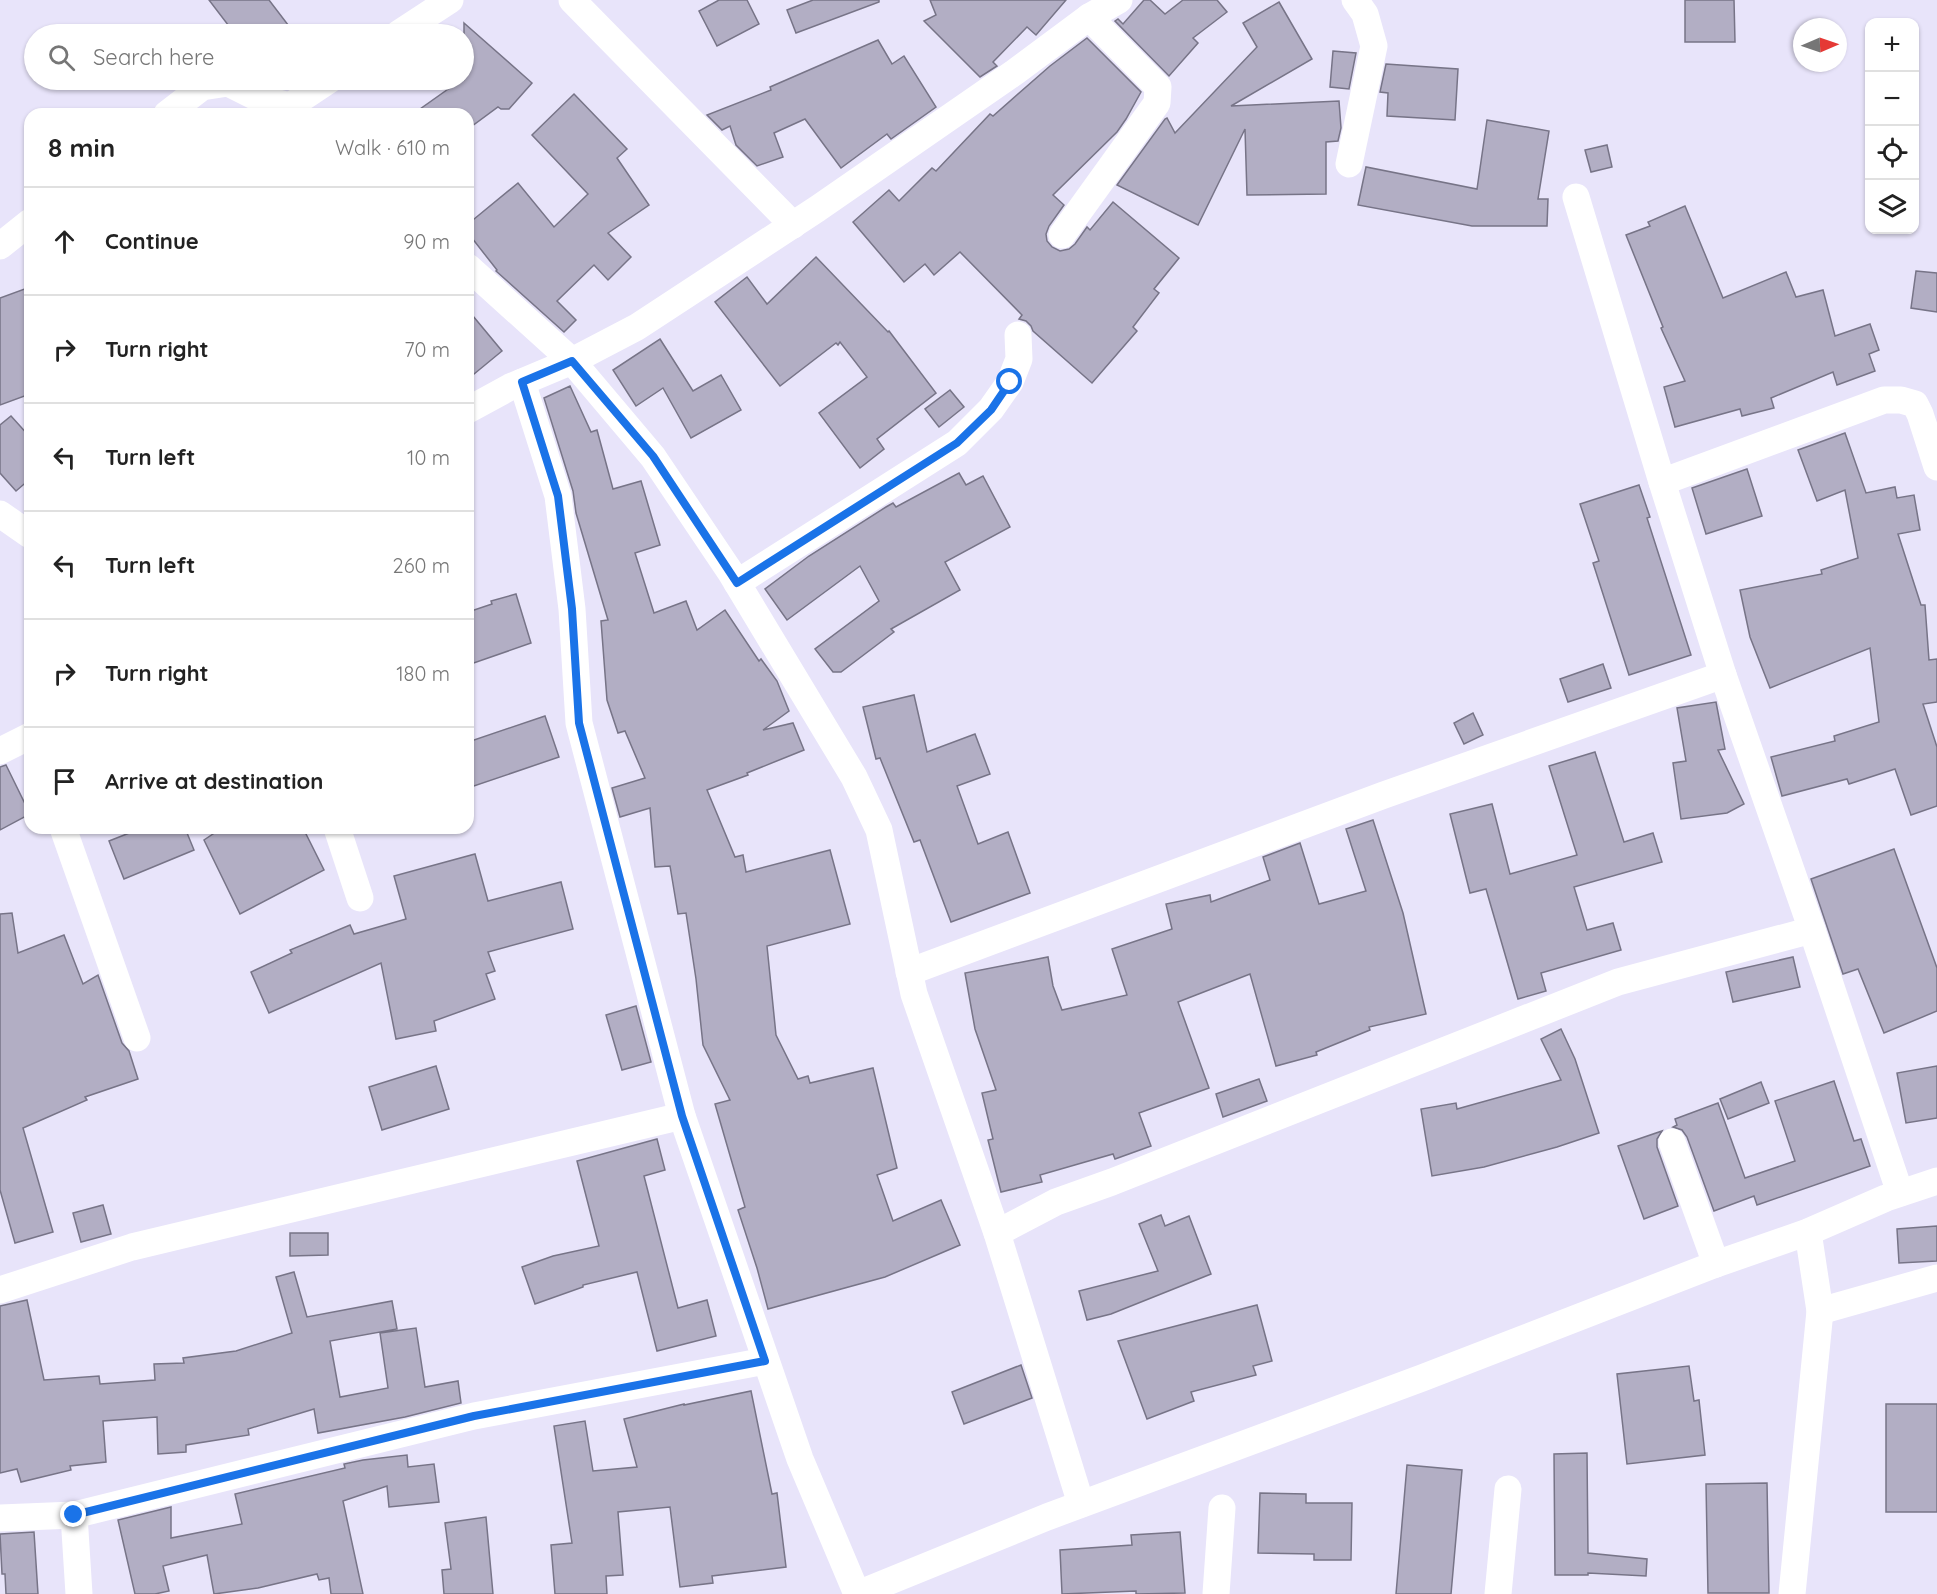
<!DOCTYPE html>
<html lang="en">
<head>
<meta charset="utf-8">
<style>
  :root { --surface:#fff; --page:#f2f2f2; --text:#222; --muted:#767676; --line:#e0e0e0 }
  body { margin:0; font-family:Quicksand,sans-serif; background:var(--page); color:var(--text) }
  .controls { position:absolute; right:18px; top:18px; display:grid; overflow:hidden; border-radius:12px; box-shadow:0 2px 4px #0004 }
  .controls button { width:54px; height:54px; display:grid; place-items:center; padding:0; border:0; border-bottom:2px solid var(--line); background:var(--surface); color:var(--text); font:30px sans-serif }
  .compass { position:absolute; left:1793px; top:18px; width:54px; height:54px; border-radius:50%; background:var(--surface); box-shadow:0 2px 4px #0004; rotate:88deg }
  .stop { position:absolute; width:18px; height:18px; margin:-14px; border:4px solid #1a73e8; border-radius:50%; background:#fff }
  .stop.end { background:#1a73e8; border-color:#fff; box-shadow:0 2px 6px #0008 }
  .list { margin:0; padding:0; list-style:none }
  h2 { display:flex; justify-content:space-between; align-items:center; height:78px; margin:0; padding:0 24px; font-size:26px }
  h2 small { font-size:20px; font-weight:400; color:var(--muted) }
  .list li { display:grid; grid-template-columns:39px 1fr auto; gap:18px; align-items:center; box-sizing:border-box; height:108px; padding:0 24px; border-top:2px solid var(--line) }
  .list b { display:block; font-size:22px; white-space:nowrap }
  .list em { font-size:20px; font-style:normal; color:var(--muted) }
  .icon { flex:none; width:33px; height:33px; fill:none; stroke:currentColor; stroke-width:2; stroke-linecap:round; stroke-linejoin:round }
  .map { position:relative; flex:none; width:1937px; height:1594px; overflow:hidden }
  .search { position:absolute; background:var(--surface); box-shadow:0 2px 4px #0004; left:24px; top:24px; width:450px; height:66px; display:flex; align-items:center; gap:15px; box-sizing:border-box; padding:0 21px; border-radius:33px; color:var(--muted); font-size:22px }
  .panel { position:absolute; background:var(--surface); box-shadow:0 2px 4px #0004; left:24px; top:108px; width:450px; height:726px; border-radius:18px }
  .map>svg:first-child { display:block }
</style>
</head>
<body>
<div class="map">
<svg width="1937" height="1594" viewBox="0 0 1937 1594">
  <rect width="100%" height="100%" fill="#e8e4fa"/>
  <!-- building -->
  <g fill="#b2aec4" stroke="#777487" stroke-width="1.5">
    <polygon points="209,0 269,0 295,34 235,34"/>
    <polygon points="719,0 747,0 759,24 717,46 699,11"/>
    <polygon points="813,0 879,0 879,2 796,33 787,10"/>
    <polygon points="930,0 1066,0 1036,35 1027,27 993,62 997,66 980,77 924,21 936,15"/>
    <polygon points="1144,0 1150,0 1165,14 1183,0 1217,0 1227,12 1193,38 1198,43 1169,76 1115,21 1118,19 1123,24"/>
    <polygon points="1685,0 1734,0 1735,42 1685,42"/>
    <polygon points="1279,2 1312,59 1231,106 1339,101 1341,128 1338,141 1326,142 1326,194 1247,195 1245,129 1198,225 1117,185 1165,119 1167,118 1175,133 1257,47 1243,23"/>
    <polygon points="464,23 532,83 509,109 501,109 498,107 468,129 468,114 413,114 461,80 464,80"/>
    <polygon points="1087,38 1141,92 1126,119 1117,132 1053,195 1064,205 1049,226 1046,234 1047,241 1052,247 1060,251 1069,249 1075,244 1087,227 1090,230 1113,202 1179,258 1154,289 1159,293 1133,327 1137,331 1092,383 1033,331 1031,326 1026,321 1019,319 1022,315 960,252 934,275 925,264 904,282 853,222 889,190 899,201 932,168 936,171 990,114 993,116 1050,66"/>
    <polygon points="878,40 892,64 904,56 936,107 891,139 887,134 841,168 805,119 774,133 783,157 757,166 736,145 730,126 722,130 707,115 771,90 770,87"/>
    <polygon points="1333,51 1356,53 1349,89 1330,87"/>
    <polygon points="1386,64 1458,69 1455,120 1387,116 1388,93 1380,92"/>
    <polygon points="574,94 627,149 617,158 649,205 608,233 631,257 608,280 594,265 557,301 576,320 564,332 496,271 497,270 468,233 468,224 518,183 554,227 588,194 532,135"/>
    <polygon points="1487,120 1549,131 1538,199 1548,199 1547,226 1472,226 1358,205 1366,167 1477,189"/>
    <polygon points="1607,145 1612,167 1591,172 1585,150"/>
    <polygon points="1685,206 1723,298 1786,272 1796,297 1823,290 1835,336 1870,324 1879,350 1869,354 1875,371 1837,385 1833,372 1771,398 1774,408 1742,416 1740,409 1675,427 1664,387 1685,381 1661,328 1663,327 1626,235 1650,226 1648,222"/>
    <polygon points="816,257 888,332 889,331 936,393 877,439 884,449 860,468 819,413 867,377 840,342 838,345 836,343 780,386 715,302 747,277 767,304"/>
    <polygon points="1916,271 1937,273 1937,312 1911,308"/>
    <polygon points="30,287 30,394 0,405 0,298"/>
    <polygon points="468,310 502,351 468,379"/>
    <polygon points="660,339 693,391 721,375 741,410 691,438 663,388 636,406 613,370"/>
    <polygon points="570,386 591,432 597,430 613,489 641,481 660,545 635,553 654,613 686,601 697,630 725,610 759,661 761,659 777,681 789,711 763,730 793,723 804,750 747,773 748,775 707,790 735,857 743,855 746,872 830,850 850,924 767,946 776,1035 798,1079 808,1076 810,1083 873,1068 897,1168 877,1175 893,1221 941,1200 960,1245 885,1277 768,1309 757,1268 738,1210 745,1207 715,1104 730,1100 703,1045 696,979 686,913 678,914 670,866 655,867 650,808 620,817 612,788 645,778 625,731 618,733 607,700 601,621 608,620 576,513 573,491 544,398"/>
    <polygon points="950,390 964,407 939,427 925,409"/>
    <polygon points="11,416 30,437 30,479 16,491 0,473 0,425"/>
    <polygon points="1845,433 1866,493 1895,487 1897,498 1914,495 1920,530 1898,534 1921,605 1925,605 1929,660 1937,659 1937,702 1923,704 1937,747 1937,806 1911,815 1895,769 1849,784 1847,779 1782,796 1771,757 1835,741 1834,736 1879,722 1870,648 1770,688 1750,637 1740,590 1822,574 1821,570 1858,558 1845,490 1817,501 1798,450"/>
    <polygon points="1747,469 1762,516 1706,534 1692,488"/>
    <polygon points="959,473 966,485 983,476 1010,527 945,562 960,590 891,629 894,632 841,672 833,672 815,649 879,601 860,566 787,620 765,589 809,556 886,507 893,503 896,507"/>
    <polygon points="1639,485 1650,517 1647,518 1691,655 1629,675 1593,563 1599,561 1580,504"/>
    <polygon points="516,594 531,643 468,665 468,612 492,604 491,601"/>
    <polygon points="1603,664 1611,688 1568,702 1560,679"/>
    <polygon points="914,695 927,752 975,734 990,774 957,786 978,844 1008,832 1030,893 951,922 920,840 914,842 880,758 876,759 863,707"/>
    <polygon points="1716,702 1725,749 1718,750 1744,804 1727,813 1681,819 1673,763 1686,761 1677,708"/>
    <polygon points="1473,713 1483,735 1464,744 1454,723"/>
    <polygon points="545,716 559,757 468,788 468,742"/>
    <polygon points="1595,752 1624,842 1653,833 1662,862 1574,887 1587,930 1613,923 1621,950 1541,973 1546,991 1518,999 1486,889 1470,893 1450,814 1492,804 1510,874 1577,855 1549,766"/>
    <polygon points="6,765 30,814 0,830 0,767"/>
    <polygon points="1373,820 1403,913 1426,1014 1369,1027 1370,1030 1316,1052 1317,1055 1276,1066 1250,974 1178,1002 1209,1088 1139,1113 1151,1146 1115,1159 1113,1154 1040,1175 1042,1182 1001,1192 988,1140 993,1139 982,1093 996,1090 975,1029 965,973 1048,957 1053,986 1062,1010 1127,995 1112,949 1172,929 1166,904 1210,895 1211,902 1270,880 1263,857 1300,843 1319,904 1366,891 1346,829"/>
    <polygon points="142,828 185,828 194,850 124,879 109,841"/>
    <polygon points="222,828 303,828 324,870 240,914 204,840"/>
    <polygon points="1894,849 1937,968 1937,1011 1884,1033 1858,969 1843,974 1811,879"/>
    <polygon points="475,854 488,901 561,882 573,929 488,952 495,971 486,974 495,999 434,1021 436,1031 396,1039 381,963 269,1013 251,972 292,953 290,950 350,925 354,934 406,919 394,876"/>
    <polygon points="12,913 18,953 64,935 83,984 98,975 122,1043 129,1051 138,1079 85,1097 87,1100 23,1128 53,1232 15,1243 0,1190 0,914"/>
    <polygon points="1793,957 1800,987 1733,1002 1726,972"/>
    <polygon points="636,1006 651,1062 622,1070 606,1015"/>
    <polygon points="1561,1029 1575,1059 1599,1133 1557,1147 1484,1167 1432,1176 1421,1109 1456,1103 1457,1109 1561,1080 1541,1039"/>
    <polygon points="436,1066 449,1109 382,1130 369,1087"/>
    <polygon points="1937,1066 1937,1118 1906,1123 1897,1073"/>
    <polygon points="1259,1079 1267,1101 1223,1117 1216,1094"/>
    <polygon points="1834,1081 1854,1141 1861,1139 1870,1166 1757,1205 1754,1196 1714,1211 1687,1137 1682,1130 1673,1127 1677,1125 1675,1119 1718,1103 1745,1178 1795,1161 1775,1101"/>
    <polygon points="1761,1082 1769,1103 1728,1119 1720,1099"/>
    <polygon points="1662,1131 1657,1139 1657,1147 1678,1206 1644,1219 1618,1146"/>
    <polygon points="657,1139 665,1170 644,1176 678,1308 707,1300 716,1336 657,1351 637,1272 583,1285 583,1287 535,1304 522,1267 553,1256 599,1246 577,1161"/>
    <polygon points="103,1205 111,1234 81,1242 73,1213"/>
    <polygon points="1161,1215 1165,1226 1189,1216 1211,1274 1111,1314 1087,1320 1079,1291 1158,1271 1139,1224"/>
    <polygon points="1937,1226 1937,1261 1899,1263 1897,1229"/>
    <polygon points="290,1233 328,1233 328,1255 290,1256"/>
    <polygon points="294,1272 307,1317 392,1301 397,1329 330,1341 340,1397 388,1388 380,1333 416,1328 425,1387 458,1381 461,1403 405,1417 318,1433 314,1409 248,1429 249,1435 186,1445 186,1452 158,1454 157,1417 103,1421 106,1462 70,1466 71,1470 21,1482 17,1469 0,1473 0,1306 27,1300 44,1380 99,1376 100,1384 155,1380 154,1364 184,1363 183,1358 236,1351 292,1333 276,1277"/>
    <polygon points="1257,1305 1272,1361 1253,1366 1256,1375 1191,1392 1194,1401 1147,1419 1118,1341"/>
    <polygon points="1021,1365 1032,1398 964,1424 952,1392"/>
    <polygon points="1689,1366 1694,1401 1699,1400 1705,1455 1627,1464 1617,1374"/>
    <polygon points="751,1391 772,1494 777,1493 786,1567 712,1576 713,1583 680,1587 670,1507 618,1512 623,1575 606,1576 607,1594 555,1594 551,1545 572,1543 554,1426 585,1421 593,1471 637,1467 624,1419 684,1404 684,1405"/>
    <rect x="1886" y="1404" width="51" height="108"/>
    <polygon points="1587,1453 1588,1553 1647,1559 1646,1576 1588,1573 1588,1575 1555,1575 1554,1454"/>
    <polygon points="407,1455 408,1467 434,1464 439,1502 389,1507 387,1486 343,1501 363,1594 331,1594 329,1578 319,1580 317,1574 258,1588 214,1594 207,1555 163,1566 169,1591 155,1594 135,1594 118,1520 171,1507 171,1538 242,1524 235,1494 345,1468 344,1464 363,1460"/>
    <polygon points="1407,1465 1462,1470 1451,1594 1396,1594"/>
    <polygon points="1767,1483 1769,1593 1708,1593 1706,1484"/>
    <polygon points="1260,1493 1306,1494 1306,1503 1352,1503 1351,1560 1314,1560 1314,1554 1258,1553"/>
    <polygon points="486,1517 493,1594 444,1594 442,1570 451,1569 445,1523"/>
    <polygon points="34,1532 38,1594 6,1594 5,1574 2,1574 0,1534"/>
    <polygon points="1180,1532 1185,1593 1136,1594 1136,1591 1062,1594 1060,1550 1132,1545 1131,1535"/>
  </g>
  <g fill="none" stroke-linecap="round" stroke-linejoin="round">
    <!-- minor -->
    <g stroke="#fff" stroke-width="27">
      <polyline points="572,0 793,225"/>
      <polyline points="398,34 450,0"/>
      <polyline points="290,106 329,80"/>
      <polyline points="167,114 202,87 228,83 256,97 290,106 299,114"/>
      <polyline points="1349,164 1374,46 1365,14 1355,0"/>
      <polyline points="1576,197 1662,482 1723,675 1812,930 1900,1193"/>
      <polyline points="1062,235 1157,103 1158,87 1089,17"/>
      <polyline points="0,246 30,222"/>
      <polyline points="468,267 572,361 653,457 731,573 854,777 879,830 914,994 997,1233 1081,1504"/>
      <polyline points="522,382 558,496 572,609 579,723 682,1116 800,1459 857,1594"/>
      <polyline points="468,410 510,387 572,361 637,327 817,209 1015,72 1089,17 1119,0"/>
      <polyline points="1662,482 1884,400 1901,400 1915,404 1920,414 1937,467"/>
      <polyline points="0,514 30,535"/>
      <polyline points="737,583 957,443 991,409 1010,382 1019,359 1018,335"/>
      <polyline points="0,751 30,736"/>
      <polyline points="63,828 137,1038"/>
      <polyline points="337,828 360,898"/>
      <polyline points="909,972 1384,795 1723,675"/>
      <polyline points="1672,1142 1716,1264"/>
      <polyline points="997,1233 1056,1202 1112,1182 1618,982 1812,930"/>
      <polyline points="0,1290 132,1247 682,1116"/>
      <polyline points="1820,1311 1937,1278"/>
      <polyline points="74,1515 79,1594"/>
      <polyline points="0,1518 74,1515 474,1416 765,1361"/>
      <polyline points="858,1594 1047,1517 1422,1378 1716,1264 1808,1232 1886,1198 1937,1181"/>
      <polyline points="1216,1594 1222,1508"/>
      <polyline points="1498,1594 1508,1489"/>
      <polyline points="1792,1594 1820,1311 1808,1232"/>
    </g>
  </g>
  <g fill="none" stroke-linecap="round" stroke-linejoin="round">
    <!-- route -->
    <polyline stroke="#1a73e8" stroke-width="8" points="74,1515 474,1416 765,1361 682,1116 579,723 572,609 558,496 522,382 572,361 653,456 737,583 957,443 991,410 1010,382"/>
  </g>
</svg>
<div class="controls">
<button>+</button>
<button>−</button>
<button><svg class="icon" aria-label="locate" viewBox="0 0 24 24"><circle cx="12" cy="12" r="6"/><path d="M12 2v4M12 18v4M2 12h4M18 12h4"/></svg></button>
<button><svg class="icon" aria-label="layers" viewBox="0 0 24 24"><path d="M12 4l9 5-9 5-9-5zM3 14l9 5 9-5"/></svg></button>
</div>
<svg class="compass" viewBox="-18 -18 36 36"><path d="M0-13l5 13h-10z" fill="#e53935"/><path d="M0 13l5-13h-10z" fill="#767676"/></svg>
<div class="stop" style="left:1010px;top:382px"></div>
<div class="stop end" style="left:74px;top:1515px"></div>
<div class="search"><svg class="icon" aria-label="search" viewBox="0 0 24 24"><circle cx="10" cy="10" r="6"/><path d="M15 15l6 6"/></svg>Search here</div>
<section class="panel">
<h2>8 min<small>Walk · 610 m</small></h2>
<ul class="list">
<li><svg class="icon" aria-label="ahead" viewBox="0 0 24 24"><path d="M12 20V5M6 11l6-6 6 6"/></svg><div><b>Continue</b></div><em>90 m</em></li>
<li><svg class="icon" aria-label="right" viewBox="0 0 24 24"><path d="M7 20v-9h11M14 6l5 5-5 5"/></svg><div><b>Turn right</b></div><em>70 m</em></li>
<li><svg class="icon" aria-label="left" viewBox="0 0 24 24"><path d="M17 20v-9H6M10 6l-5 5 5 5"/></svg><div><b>Turn left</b></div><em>10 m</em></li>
<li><svg class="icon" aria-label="left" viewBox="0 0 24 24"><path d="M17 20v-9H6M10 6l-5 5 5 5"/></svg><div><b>Turn left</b></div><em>260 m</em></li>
<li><svg class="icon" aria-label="right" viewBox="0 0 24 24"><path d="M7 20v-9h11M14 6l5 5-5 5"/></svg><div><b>Turn right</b></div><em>180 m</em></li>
<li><svg class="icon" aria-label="arrive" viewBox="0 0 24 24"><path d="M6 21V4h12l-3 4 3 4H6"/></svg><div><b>Arrive at destination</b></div></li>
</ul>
</section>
</div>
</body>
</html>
